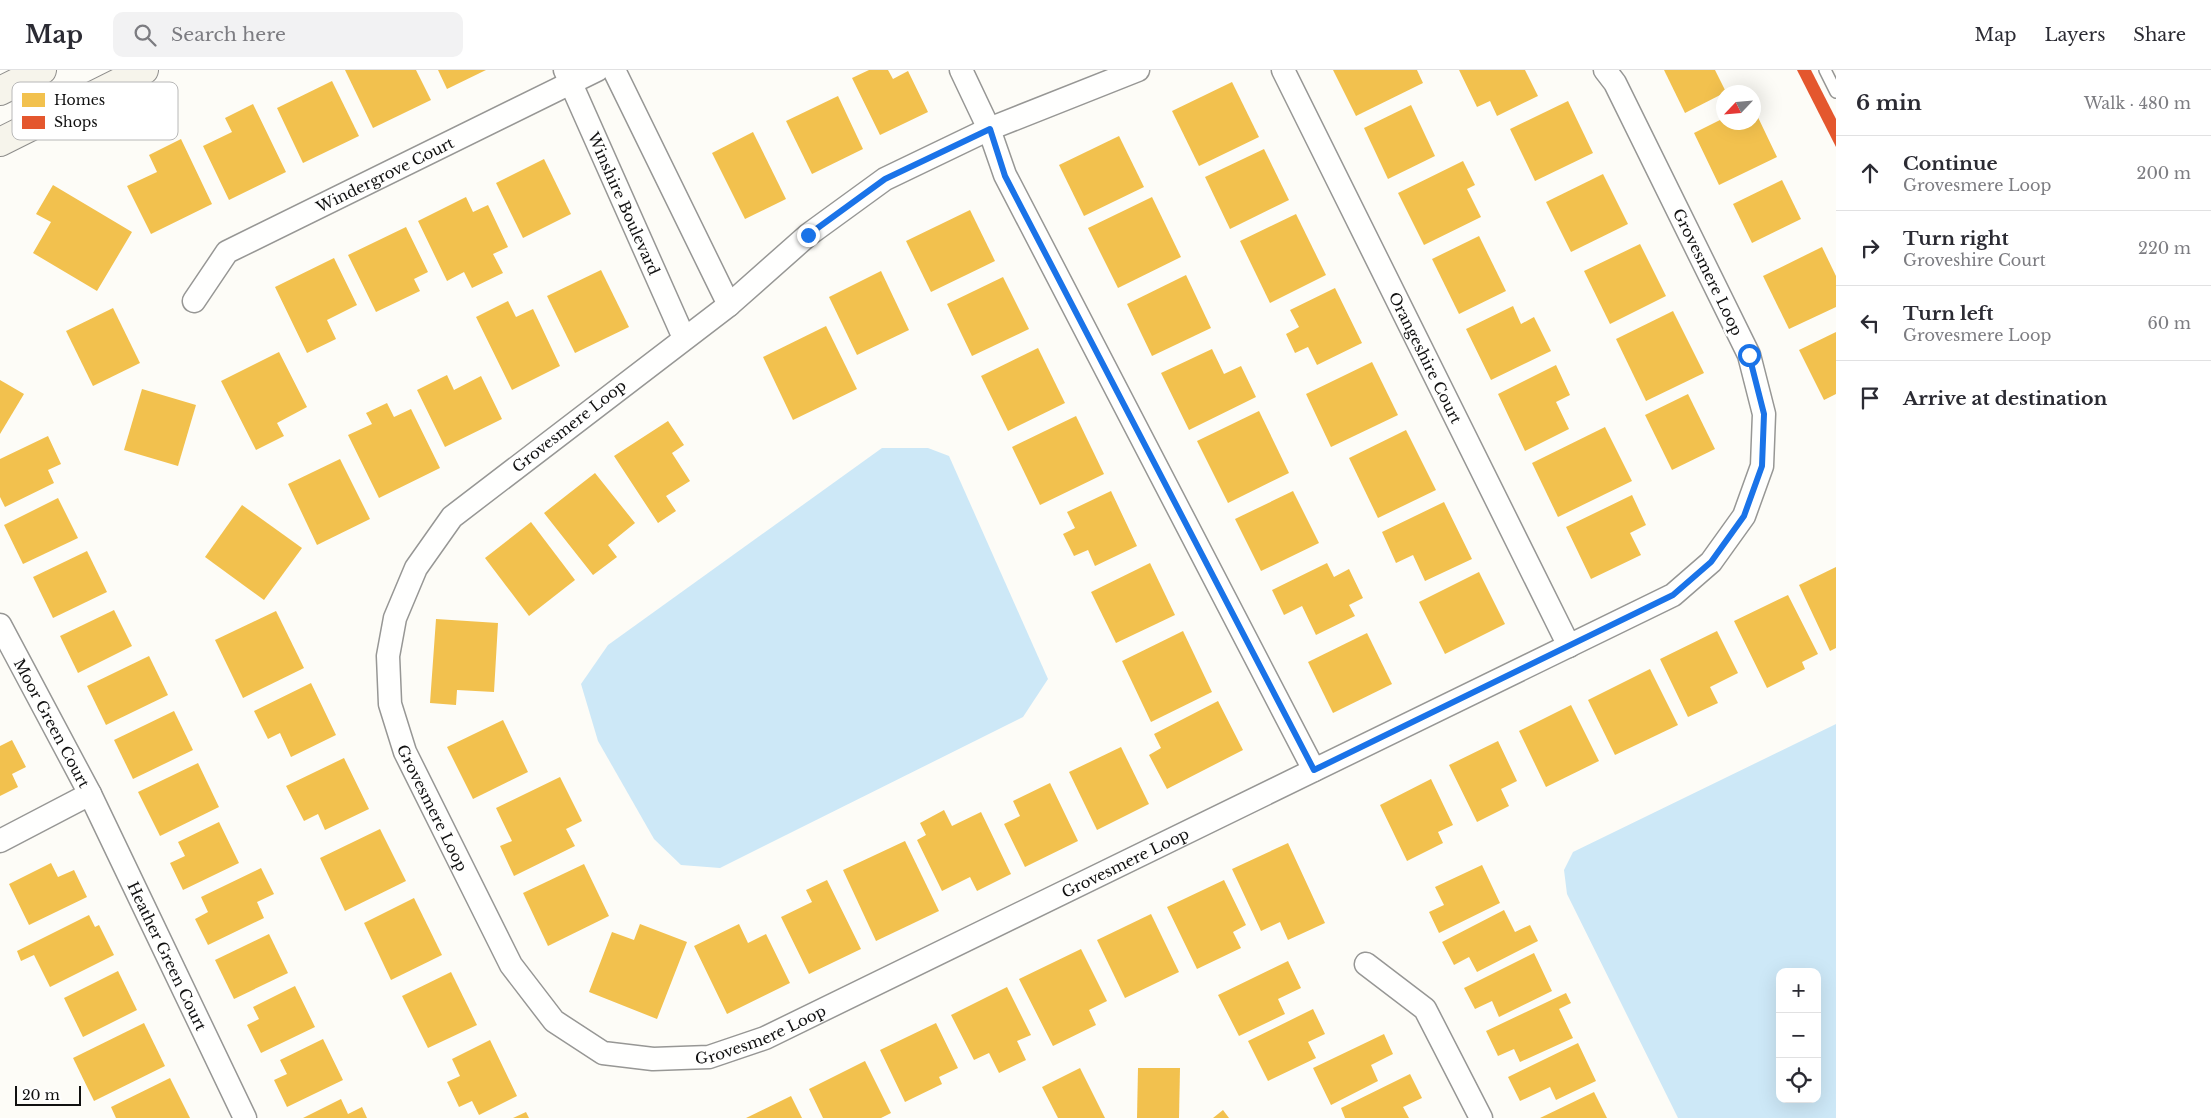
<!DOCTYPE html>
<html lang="en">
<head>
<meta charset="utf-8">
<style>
  :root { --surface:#fff; --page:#f2f2f3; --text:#2b2b33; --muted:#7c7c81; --line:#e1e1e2 }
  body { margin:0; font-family:"Libre Baskerville",serif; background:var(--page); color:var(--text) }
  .controls { position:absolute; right:15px; bottom:15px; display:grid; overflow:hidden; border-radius:10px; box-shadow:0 5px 20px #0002 }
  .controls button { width:45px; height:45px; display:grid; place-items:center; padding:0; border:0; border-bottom:1px solid var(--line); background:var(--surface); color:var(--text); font:25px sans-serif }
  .compass { position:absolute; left:1716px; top:15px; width:45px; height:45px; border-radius:50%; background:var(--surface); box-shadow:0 5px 20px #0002; rotate:244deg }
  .scale { position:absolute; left:15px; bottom:12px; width:66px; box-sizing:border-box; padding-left:5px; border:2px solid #111; border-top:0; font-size:14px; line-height:18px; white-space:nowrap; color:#111; -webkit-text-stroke:4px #fff; paint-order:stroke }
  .stop { position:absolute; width:15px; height:15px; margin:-11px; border:4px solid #1a73e8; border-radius:50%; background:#fff }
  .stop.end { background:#1a73e8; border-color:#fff; box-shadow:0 1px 5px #0008 }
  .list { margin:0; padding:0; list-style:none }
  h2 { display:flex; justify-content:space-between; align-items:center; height:65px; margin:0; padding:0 20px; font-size:21px }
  h2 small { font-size:16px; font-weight:400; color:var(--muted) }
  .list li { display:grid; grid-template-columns:32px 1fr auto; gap:15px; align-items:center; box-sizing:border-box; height:75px; padding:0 20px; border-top:1px solid var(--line) }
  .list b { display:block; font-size:19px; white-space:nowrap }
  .list p { margin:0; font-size:16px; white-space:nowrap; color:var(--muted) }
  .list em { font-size:16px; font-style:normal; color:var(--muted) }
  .icon { flex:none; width:28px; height:28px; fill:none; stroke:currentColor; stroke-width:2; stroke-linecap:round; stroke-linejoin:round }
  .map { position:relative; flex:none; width:1836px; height:1048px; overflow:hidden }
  header { display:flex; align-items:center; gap:30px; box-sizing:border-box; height:70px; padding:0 25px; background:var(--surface); border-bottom:1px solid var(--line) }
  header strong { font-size:24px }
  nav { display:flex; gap:28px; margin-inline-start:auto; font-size:18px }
  .search { width:350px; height:45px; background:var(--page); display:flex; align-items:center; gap:12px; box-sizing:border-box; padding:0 18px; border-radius:10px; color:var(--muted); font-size:19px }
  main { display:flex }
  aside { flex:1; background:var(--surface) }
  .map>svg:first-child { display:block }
</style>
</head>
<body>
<header>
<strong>Map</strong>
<div class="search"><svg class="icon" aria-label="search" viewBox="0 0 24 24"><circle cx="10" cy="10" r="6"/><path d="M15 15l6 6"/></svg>Search here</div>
<nav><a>Map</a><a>Layers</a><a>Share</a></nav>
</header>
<main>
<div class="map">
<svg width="1836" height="1048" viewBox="0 0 1836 1048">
  <rect width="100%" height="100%" fill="#fdfcf7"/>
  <!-- water -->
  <g fill="#cde8f7" fill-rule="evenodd">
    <polygon points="882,378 928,378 949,386 1048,609 1023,647 720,798 681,795 654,769 598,671 581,614 608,575"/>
    <path d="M1836,654V1048H1678L1567,824L1564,800L1573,782ZM1780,902H1817V1029H1780Z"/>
  </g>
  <!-- homes -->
  <g fill="#f2c14e">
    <polygon points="345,0 416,0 431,30 373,58"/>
    <polygon points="438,0 486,0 447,19"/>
    <polygon points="869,0 888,0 893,9 908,1 928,42 880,65 852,8"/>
    <polygon points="1333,0 1417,0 1423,13 1356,46"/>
    <polygon points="1459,0 1525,0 1538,26 1497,46 1490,31 1477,37"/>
    <polygon points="1664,0 1715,0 1726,22 1685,43"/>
    <polygon points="332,11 359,66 303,93 277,38"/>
    <polygon points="1232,12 1259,67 1199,96 1172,41"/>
    <polygon points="838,26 863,79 812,104 786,51"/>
    <polygon points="1568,31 1593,83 1535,111 1510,59"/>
    <polygon points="253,34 286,102 229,130 203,76 232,62 225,48"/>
    <polygon points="1411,35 1435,86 1388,109 1364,58"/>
    <polygon points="1754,39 1777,87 1719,115 1694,63 1724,48 1724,52 1754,52"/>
    <polygon points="753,62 786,129 745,149 712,83"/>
    <polygon points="1119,66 1144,117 1084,146 1059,95"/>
    <polygon points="181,69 212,134 151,164 127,116 157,102 149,85"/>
    <polygon points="1264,79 1289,130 1230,159 1205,107"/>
    <polygon points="544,89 571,144 523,168 496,113"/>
    <polygon points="1463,91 1475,115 1467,119 1481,147 1424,175 1398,123"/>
    <polygon points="1603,104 1628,154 1571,182 1546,132"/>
    <polygon points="1782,110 1801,149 1752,173 1733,134"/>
    <polygon points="53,115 132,162 97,221 33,183 51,152 36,144"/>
    <polygon points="466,127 473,142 488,135 508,177 493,184 503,203 472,218 464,202 447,211 418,151"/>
    <polygon points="1152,127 1181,187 1118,218 1088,158"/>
    <polygon points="970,140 995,191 931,222 906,171"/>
    <polygon points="1296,144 1326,205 1270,233 1240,171"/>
    <polygon points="406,157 428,202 414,209 420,221 376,242 348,185"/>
    <polygon points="1479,166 1506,221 1459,244 1432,189"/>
    <polygon points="1640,174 1666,226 1610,254 1584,201"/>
    <polygon points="1822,177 1836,206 1836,237 1789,259 1763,206"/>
    <polygon points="334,188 357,235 327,250 336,269 307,283 275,217"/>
    <polygon points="601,200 629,257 575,283 547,226"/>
    <polygon points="881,201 909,260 857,285 829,227"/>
    <polygon points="1186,205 1211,258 1152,286 1127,234"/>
    <polygon points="1003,207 1029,259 972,286 947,234"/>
    <polygon points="1335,218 1362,273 1317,295 1308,277 1295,283 1286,264 1299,257 1290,240"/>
    <polygon points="508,231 516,247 533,239 560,296 512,320 476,247"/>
    <polygon points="1513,236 1521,254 1534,247 1551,281 1491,310 1466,259"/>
    <polygon points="113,238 140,293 93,316 66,261"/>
    <polygon points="1673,241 1704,303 1646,331 1616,269"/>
    <polygon points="826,256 857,319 793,350 763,287"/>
    <polygon points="1836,262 1836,324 1824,330 1799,280"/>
    <polygon points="1038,278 1065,333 1008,361 981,306"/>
    <polygon points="1212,279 1224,304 1241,296 1256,327 1189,360 1161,303"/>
    <polygon points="279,282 307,337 277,353 284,366 256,380 221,311"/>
    <polygon points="1372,292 1398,345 1331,377 1306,324"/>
    <polygon points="1556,295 1570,325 1556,332 1569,359 1525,381 1498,324"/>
    <polygon points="447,305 454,320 481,306 502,349 445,377 417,320"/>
    <polygon points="0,310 24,324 0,364"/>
    <polygon points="142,319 196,335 178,396 124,380"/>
    <polygon points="1688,324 1715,379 1672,400 1645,345"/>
    <polygon points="387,333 394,347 411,339 440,398 379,428 348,365 372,354 366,343"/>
    <polygon points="1259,341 1289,403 1228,433 1197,371"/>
    <polygon points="1076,346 1104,404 1040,435 1012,377"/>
    <polygon points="668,351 684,375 672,383 690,411 666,426 676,441 658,453 614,386"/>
    <polygon points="1605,357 1632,411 1558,447 1532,393"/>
    <polygon points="1406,360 1436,420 1378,448 1349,388"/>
    <polygon points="48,366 61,394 48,400 54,413 5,437 0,427 0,389"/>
    <polygon points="340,389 370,449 317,475 288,414"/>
    <polygon points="595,403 635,453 608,475 617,487 593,505 544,443"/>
    <polygon points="1111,421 1137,476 1095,496 1088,480 1074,486 1063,464 1075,458 1067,442"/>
    <polygon points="1293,421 1319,473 1261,501 1235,449"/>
    <polygon points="1632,425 1646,455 1630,463 1641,485 1591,509 1566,457"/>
    <polygon points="58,428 78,468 23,494 4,455"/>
    <polygon points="1444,432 1472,489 1425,511 1413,485 1396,493 1382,462"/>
    <polygon points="242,435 302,478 264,530 205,487"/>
    <polygon points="531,452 575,510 529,546 485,488"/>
    <polygon points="87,481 107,522 53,548 33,507"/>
    <polygon points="1150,493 1175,545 1116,573 1091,522"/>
    <polygon points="1327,493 1334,507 1349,499 1363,528 1349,535 1355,546 1316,565 1302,536 1284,545 1272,520"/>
    <polygon points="1836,497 1836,578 1830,581 1799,515"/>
    <polygon points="1479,502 1505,554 1445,584 1419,532"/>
    <polygon points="1788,525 1818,584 1802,592 1805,599 1767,618 1734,551"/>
    <polygon points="114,540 132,576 78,603 60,566"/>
    <polygon points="276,541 304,598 243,628 215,570"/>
    <polygon points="436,549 498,553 494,622 457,620 456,635 430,633"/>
    <polygon points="1183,561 1212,622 1151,652 1122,591"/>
    <polygon points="1717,561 1738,603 1710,617 1718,633 1688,647 1660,589"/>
    <polygon points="1367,563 1392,614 1333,643 1308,592"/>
    <polygon points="149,586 168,625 106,655 87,616"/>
    <polygon points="1650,599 1678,655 1615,685 1588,630"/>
    <polygon points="311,613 336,665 291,687 280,663 268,669 254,641"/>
    <polygon points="1218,631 1243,680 1167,719 1149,685 1161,678 1154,664"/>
    <polygon points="1571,635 1599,691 1546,717 1519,661"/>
    <polygon points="174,641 193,680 133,709 114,670"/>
    <polygon points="503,650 528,702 473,729 447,677"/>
    <polygon points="12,670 26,697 12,704 18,717 0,726 0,676"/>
    <polygon points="1498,671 1517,711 1501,719 1509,736 1477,752 1449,695"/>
    <polygon points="1121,677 1149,734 1097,760 1069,702"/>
    <polygon points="344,688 369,739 325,760 318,744 304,751 286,716"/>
    <polygon points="198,693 219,737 160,766 138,722"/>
    <polygon points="560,707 582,751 566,759 575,776 514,806 500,776 512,771 496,738"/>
    <polygon points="1431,709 1453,755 1438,762 1443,773 1407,791 1380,735"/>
    <polygon points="1050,713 1078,771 1025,797 1004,754 1020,746 1013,731"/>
    <polygon points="944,740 952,756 981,742 1011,804 977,821 970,807 942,821 917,770 926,765 920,753"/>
    <polygon points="219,752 239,793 183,820 170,793 185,786 178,772"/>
    <polygon points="380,759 406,811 345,841 320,788"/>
    <polygon points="905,771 939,841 876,871 843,800"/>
    <polygon points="1288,773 1325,853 1288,870 1280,852 1261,861 1232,799"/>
    <polygon points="51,793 58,807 74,800 87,827 29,855 9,814"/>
    <polygon points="584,794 609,846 548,876 523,823"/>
    <polygon points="1482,795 1500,833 1439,863 1429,842 1444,835 1435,817"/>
    <polygon points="261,798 274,824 257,832 264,848 208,875 195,849 208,842 201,827"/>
    <polygon points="827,810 861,879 809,904 781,847 812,832 806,820"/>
    <polygon points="1224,810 1246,855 1233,862 1241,878 1197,899 1167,837"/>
    <polygon points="414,828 442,885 391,910 364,853"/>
    <polygon points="1504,840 1515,862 1530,855 1538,871 1477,902 1469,887 1454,895 1442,872"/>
    <polygon points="1151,844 1179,902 1125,928 1097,870"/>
    <polygon points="89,845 95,857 99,855 114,885 50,917 34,885 21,891 17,881"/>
    <polygon points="640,854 687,872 657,949 589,922 612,862 634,870"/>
    <polygon points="739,854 748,873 766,864 790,913 727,944 694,876"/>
    <polygon points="269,864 288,903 234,929 215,890"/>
    <polygon points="1081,879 1107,931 1089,940 1096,955 1053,976 1019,909"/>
    <polygon points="1534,883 1552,921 1499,947 1492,931 1475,939 1464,918"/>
    <polygon points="1288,891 1301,918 1278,929 1285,944 1239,966 1218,925"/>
    <polygon points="118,901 137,940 83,967 64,928"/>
    <polygon points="451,902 477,955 428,978 402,926"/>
    <polygon points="295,916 315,957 261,983 247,955 259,949 253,937"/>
    <polygon points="1007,917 1031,965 1017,971 1026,990 999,1003 989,983 974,990 951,945"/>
    <polygon points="1566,923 1571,933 1559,939 1573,968 1520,992 1514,979 1498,986 1486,961"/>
    <polygon points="1313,939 1325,964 1308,972 1316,988 1268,1011 1248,971"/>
    <polygon points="144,953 165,996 94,1031 73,988"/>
    <polygon points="936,953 958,998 939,1007 942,1014 905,1032 880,980"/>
    <polygon points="1384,964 1393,984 1371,995 1378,1011 1331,1035 1313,998"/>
    <polygon points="323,969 343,1010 287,1037 274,1010 287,1004 280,990"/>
    <polygon points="490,970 517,1026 479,1045 472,1031 459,1037 447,1012 460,1006 452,989"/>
    <polygon points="1578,973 1596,1011 1556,1030 1550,1017 1520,1031 1508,1007"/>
    <polygon points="865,991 891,1043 881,1048 823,1048 809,1019"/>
    <polygon points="1080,998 1105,1048 1058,1048 1042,1017"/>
    <polygon points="1138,998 1180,998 1179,1048 1137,1048"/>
    <polygon points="1410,1004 1422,1028 1403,1037 1409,1048 1345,1048 1341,1038"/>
    <polygon points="170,1008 190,1048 116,1048 111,1037"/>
    <polygon points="1594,1022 1607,1048 1540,1048"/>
    <polygon points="791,1026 802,1048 746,1048"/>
    <polygon points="341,1029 348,1044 362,1037 367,1048 303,1048"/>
    <polygon points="1223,1040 1229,1048 1213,1048"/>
    <polygon points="526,1042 529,1048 513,1048"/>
  </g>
  <!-- shops -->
  <polygon fill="#e4572e" points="1797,0 1811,0 1836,49 1836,77"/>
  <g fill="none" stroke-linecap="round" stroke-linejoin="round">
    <defs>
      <polyline id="lane" points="1825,0 1836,22"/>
      <g id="street">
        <path id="s1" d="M565,0L684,268"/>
        <polyline points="614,0 729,235"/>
        <polyline points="961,0 989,59 1005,105 1314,700"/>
        <path id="s2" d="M1138,0L989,59L885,109L808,165L729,235L452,447L416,498L395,548L388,586L390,634L405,682L511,895L554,951L603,983L653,989L709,987L765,968L1673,525L1711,492L1744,446L1762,396L1764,344L1749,285L1615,13L1605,0"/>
        <path id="s3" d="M1283,0L1569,576"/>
        <path id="s4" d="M194,231L227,182L597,0"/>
        <path id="s5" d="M0,555L90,724L245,1048"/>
        <polyline points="0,771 90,724"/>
        <polyline points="1366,894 1425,939 1481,1048"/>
      </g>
      <g id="secondary">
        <polyline points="0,21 42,0"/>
        <polyline points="0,72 144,0"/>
      </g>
    </defs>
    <!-- lane casing -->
    <use href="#lane" stroke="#979795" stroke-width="14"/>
    <!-- street casing -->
    <use href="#street" stroke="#979795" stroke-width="25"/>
    <!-- secondary casing -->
    <use href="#secondary" stroke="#8e8d8b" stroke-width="30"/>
    <!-- lane -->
    <use href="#lane" stroke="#fffffe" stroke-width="11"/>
    <!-- street -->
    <use href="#street" stroke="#fffffe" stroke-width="22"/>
    <!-- secondary -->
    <use href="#secondary" stroke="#f6f4eb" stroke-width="28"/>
  </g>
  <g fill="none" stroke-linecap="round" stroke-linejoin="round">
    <!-- route -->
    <polyline stroke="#1a73e8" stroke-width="6" points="808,165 885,109 990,59 1005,106 1314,700 1673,525 1711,492 1744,446 1762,396 1764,344 1749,285"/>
  </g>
  <g text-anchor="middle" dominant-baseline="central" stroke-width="5" stroke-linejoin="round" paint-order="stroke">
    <!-- street labels -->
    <g font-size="15" fill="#111" stroke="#fff">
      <text stroke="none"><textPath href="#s4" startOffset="235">Windergrove Court</textPath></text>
      <text stroke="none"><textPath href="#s1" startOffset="146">Winshire Boulevard</textPath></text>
      <text transform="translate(1708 202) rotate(64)">Grovesmere Loop</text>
      <text stroke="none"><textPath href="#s3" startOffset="321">Orangeshire Court</textPath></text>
      <text transform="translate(569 356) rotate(-38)">Grovesmere Loop</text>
      <text stroke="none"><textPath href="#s5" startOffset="111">Moor Green Court</textPath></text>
      <text stroke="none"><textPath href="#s2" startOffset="1141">Grovesmere Loop</textPath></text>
      <text stroke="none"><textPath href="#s2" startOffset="2012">Grovesmere Loop</textPath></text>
      <text stroke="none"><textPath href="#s5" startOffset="371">Heather Green Court</textPath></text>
      <text stroke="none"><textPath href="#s2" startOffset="1608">Grovesmere Loop</textPath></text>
    </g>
  </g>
  <!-- legend -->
  <rect x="12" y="12" width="166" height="58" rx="8" fill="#fff" stroke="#b8b8b8" stroke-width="1"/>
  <rect x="22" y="23" width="23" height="14" fill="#f2c14e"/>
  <rect x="22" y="46" width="23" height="13" fill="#e4572e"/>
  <g font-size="14" fill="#111">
    <text x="54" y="35">Homes</text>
    <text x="54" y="57">Shops</text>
  </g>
</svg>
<div class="controls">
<button>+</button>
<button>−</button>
<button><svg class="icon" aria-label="locate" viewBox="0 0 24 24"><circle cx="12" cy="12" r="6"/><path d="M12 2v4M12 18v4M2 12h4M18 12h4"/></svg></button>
</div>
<svg class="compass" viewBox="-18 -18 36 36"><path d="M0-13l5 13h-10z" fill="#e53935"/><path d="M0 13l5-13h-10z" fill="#7c7c81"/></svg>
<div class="scale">20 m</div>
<div class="stop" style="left:1749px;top:285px"></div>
<div class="stop end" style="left:808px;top:165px"></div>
</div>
<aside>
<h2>6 min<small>Walk · 480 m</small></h2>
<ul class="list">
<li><svg class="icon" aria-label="ahead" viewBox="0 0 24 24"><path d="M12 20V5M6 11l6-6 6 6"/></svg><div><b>Continue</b><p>Grovesmere Loop</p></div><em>200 m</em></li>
<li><svg class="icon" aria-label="right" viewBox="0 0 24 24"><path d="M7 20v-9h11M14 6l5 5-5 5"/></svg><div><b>Turn right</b><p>Groveshire Court</p></div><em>220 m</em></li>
<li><svg class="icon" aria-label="left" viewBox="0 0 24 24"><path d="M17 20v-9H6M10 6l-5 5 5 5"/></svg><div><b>Turn left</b><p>Grovesmere Loop</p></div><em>60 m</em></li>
<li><svg class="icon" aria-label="arrive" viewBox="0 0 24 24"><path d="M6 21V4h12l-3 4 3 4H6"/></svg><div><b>Arrive at destination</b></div></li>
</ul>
</aside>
</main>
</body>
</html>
